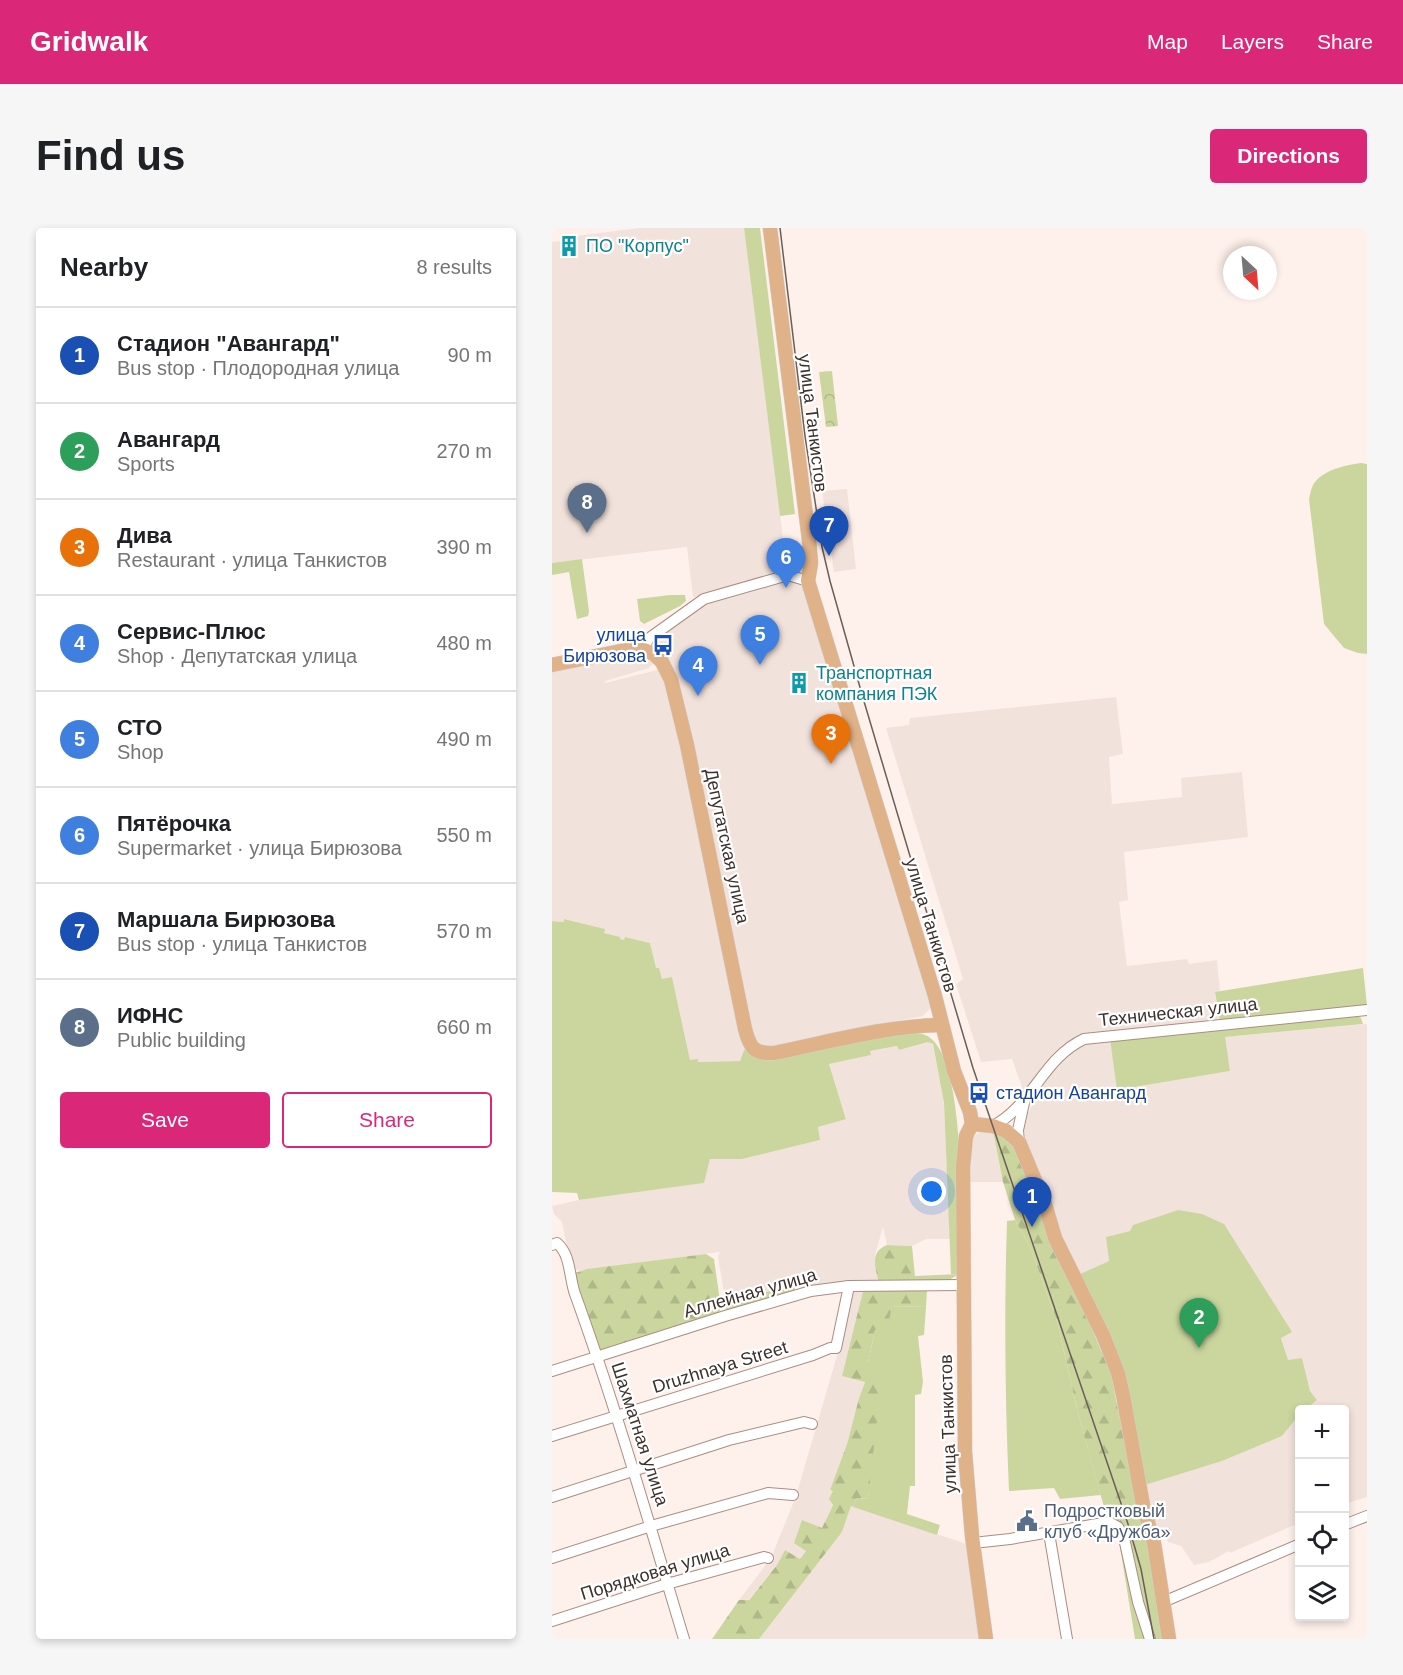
<!DOCTYPE html>
<html lang="en">
<head>
<meta charset="utf-8">
<style>
  :root { --surface:#fff; --page:#f6f6f6; --text:#202124; --muted:#757577; --line:#e0e0e0; --accent:#db2777 }
  body { margin:0; font-family:Arial,sans-serif; background:var(--page); color:var(--text) }
  .controls { position:absolute; right:18px; bottom:18px; display:grid; overflow:hidden; border-radius:6px; box-shadow:0 3px 9px #0003 }
  .controls button { width:54px; height:54px; display:grid; place-items:center; padding:0; border:0; border-bottom:2px solid var(--line); background:var(--surface); color:var(--text); font:30px sans-serif }
  .compass { position:absolute; left:671px; top:18px; width:54px; height:54px; border-radius:50%; background:var(--surface); box-shadow:0 3px 9px #0003; rotate:154deg }
  .you { position:absolute; left:380px; top:964px; width:21px; height:21px; margin:-15px; border:4px solid #fff; border-radius:50%; background:#1a73e8; box-shadow:0 0 0 9px #1a73e833 }
  .badge { display:grid; place-items:center; width:39px; height:39px; border-radius:50%; background:var(--accent); color:#fff; font-size:20px; font-weight:700 }
  .pin { position:absolute; translate:-50% -50px; filter:drop-shadow(0 2px 3px #0008) }
  .pin::after { content:''; position:absolute; top:32px; width:21px; height:18px; background:inherit; clip-path:polygon(0 0,100% 0,50% 100%) }
  .list { margin:0; padding:0; list-style:none }
  h2 { display:flex; justify-content:space-between; align-items:center; height:78px; margin:0; padding:0 24px; font-size:26px }
  h2 small { font-size:20px; font-weight:400; color:var(--muted) }
  .list li { display:grid; grid-template-columns:39px 1fr auto; gap:18px; align-items:center; box-sizing:border-box; height:96px; padding:0 24px; border-top:2px solid var(--line) }
  .list b { display:block; font-size:22px; white-space:nowrap }
  .list p { margin:0; font-size:20px; white-space:nowrap; color:var(--muted) }
  .list em { font-size:20px; font-style:normal; color:var(--muted) }
  .actions { display:flex; gap:12px; padding:18px 24px }
  .actions a { flex:1; padding:14px 0; border:2px solid var(--accent); border-radius:6px; text-align:center; font-size:21px; color:var(--accent) }
  .actions .main { background:var(--accent); color:#fff }
  .icon { flex:none; width:33px; height:33px; fill:none; stroke:currentColor; stroke-width:2; stroke-linecap:round; stroke-linejoin:round }
  .map { position:relative; flex:none; width:815px; height:1411px; overflow:hidden; border-radius:6px }
  header { display:flex; align-items:center; gap:36px; box-sizing:border-box; height:84px; padding:0 30px; background:var(--accent); color:#fff }
  header strong { font-size:28px }
  nav { display:flex; gap:33px; margin-inline-start:auto; font-size:21px }
  .intro { display:flex; align-items:center; justify-content:space-between; box-sizing:border-box; height:144px; padding:0 36px }
  h1 { margin:0; font-size:42px }
  .button { padding:15px 27px; border-radius:6px; background:var(--accent); color:#fff; font-size:21px; font-weight:700 }
  main { display:flex; gap:36px; padding:0 36px }
  aside { flex:1; background:var(--surface); border-radius:6px; box-shadow:0 3px 9px #0003 }
  .map>svg:first-child { display:block }
</style>
</head>
<body>
<header>
<strong>Gridwalk</strong>
<nav><a>Map</a><a>Layers</a><a>Share</a></nav>
</header>
<div class="intro"><h1>Find us</h1><a class="button">Directions</a></div>
<main>
<aside>
<h2>Nearby<small>8 results</small></h2>
<ul class="list">
<li><span class="badge" style="background:#1a4fb4">1</span><div><b>Стадион &quot;Авангард&quot;</b><p>Bus stop · Плодородная улица</p></div><em>90 m</em></li>
<li><span class="badge" style="background:#2e9e5b">2</span><div><b>Авангард</b><p>Sports</p></div><em>270 m</em></li>
<li><span class="badge" style="background:#e8710a">3</span><div><b>Дива</b><p>Restaurant · улица Танкистов</p></div><em>390 m</em></li>
<li><span class="badge" style="background:#3f7fe0">4</span><div><b>Сервис-Плюс</b><p>Shop · Депутатская улица</p></div><em>480 m</em></li>
<li><span class="badge" style="background:#3f7fe0">5</span><div><b>СТО</b><p>Shop</p></div><em>490 m</em></li>
<li><span class="badge" style="background:#3f7fe0">6</span><div><b>Пятёрочка</b><p>Supermarket · улица Бирюзова</p></div><em>550 m</em></li>
<li><span class="badge" style="background:#1a4fb4">7</span><div><b>Маршала Бирюзова</b><p>Bus stop · улица Танкистов</p></div><em>570 m</em></li>
<li><span class="badge" style="background:#5c6f8a">8</span><div><b>ИФНС</b><p>Public building</p></div><em>660 m</em></li>
</ul>
<div class="actions"><a class="main">Save</a><a>Share</a></div>
</aside>
<div class="map">
<svg width="815" height="1411" viewBox="0 0 815 1411">
  <defs>
    <pattern id="forest-firs" width="22" height="20" patternUnits="userSpaceOnUse" patternTransform="scale(1.5)"><rect width="22" height="20" fill="#cbd69e"/><path d="M5 1l3.5 6h-7zM16 11l3.5 6h-7z" fill="#afb888"/></pattern>
    <pattern id="park-crowns" width="20" height="18" patternUnits="userSpaceOnUse" patternTransform="scale(1.5)"><rect width="20" height="18" fill="#cbd69e"/><path d="M2 6a3 3 0 1 1 6 0M12 15a3 3 0 1 1 6 0" fill="none" stroke="#afb888"/></pattern>
  </defs>
  <rect width="100%" height="100%" fill="#fef1ec"/>
  <!-- built -->
  <g fill="#f2e2dc">
    <polygon points="87,0 192,0 235,342 151,368 141,369 135,319 0,335 0,14 24,11 24,8"/>
    <polygon points="295,261 304,341 282,344 270,263"/>
    <polygon points="231,351 245,353 253,361 379,770 379,780 371,788 217,819 207,817 201,808 124,446 111,423 102,414 103,411 145,378"/>
    <polygon points="80,425 91,426 102,434 97,440 53,453 53,455 109,441 116,461 195,820 192,822 188,833 146,834 138,832 120,749 110,751 104,741 98,715 73,709 72,712 67,711 67,709 52,705 52,701 13,691 12,694 0,693 0,441"/>
    <polygon points="564,469 571,526 557,529 560,576 630,569 629,550 690,544 696,609 572,624 576,672 567,674 575,738 635,731 637,736 665,732 668,763 663,765 668,793 521,812 500,828 472,865 460,831 429,834 404,756 411,751 334,500 357,497 358,490"/>
    <polygon points="815,796 815,1269 793,1276 792,1182 754,1181 765,1172 758,1163 750,1130 736,1133 729,1109 739,1104 626,982 582,997 578,1003 555,1009 557,1033 528,1046 508,1011 475,919 471,895 490,858 505,835 532,815 558,811 566,862 678,843 672,809"/>
    <polygon points="376,814 381,817 392,875 398,1011 374,1011 360,1018 335,1017 331,999 323,1027 326,1052 251,1061 242,1056 177,1075 173,1071 166,1029 168,1024 27,1043 19,1040 10,994 2,986 0,978 27,972 151,955 158,931 190,931 268,912 266,899 294,890 277,836 318,827 318,823 346,818 347,822"/>
    <polygon points="441,903 451,954 415,954 418,917 421,910 426,905"/>
    <polygon points="303,1063 311,1063 290,1148 313,1154 307,1170 295,1216 278,1262 281,1263 281,1276 270,1300 250,1293 254,1323 248,1331 233,1322 225,1337 196,1372 187,1372 219,1330 244,1268 284,1131 300,1066"/>
    <polygon points="747,1187 747,1295 678,1325 677,1323 657,1334 642,1337 629,1318 616,1314 613,1308 607,1307 593,1257 670,1233 730,1208"/>
    <polygon points="299,1278 418,1317 431,1411 207,1411 290,1304"/>
  </g>
  <!-- green -->
  <g fill="#cbd69e">
    <polygon points="192,0 208,0 243,286 228,288"/>
    <path d="M809,235L815,236V426L806,425L792,420L772,396L757,271C758,267 759,261 761,257C770,242 793,237 809,235Z"/>
    <polygon points="30,331 37,383 36,388 25,391 17,344 0,347 0,335"/>
    <polygon points="118,367 133,367 134,373 128,378 92,396 88,393 85,371"/>
    <path d="M12,691L53,701L52,705L68,709V711L72,712L73,709L98,715L104,740H107L110,751L120,749L138,832L146,831V834L188,833L192,822L195,820L203,829L217,832C247,828 277,820 306,813C327,809 348,802 370,806C417,816 408,1002 409,1042L407,1046H399L392,875L381,816L376,814L347,822L345,818L318,823L319,827L277,836L294,891L266,899L268,912L190,931H158L152,955L27,972L25,965L0,964V693L12,694Z"/>
    <polygon points="811,740 815,778 668,793 663,764"/>
    <polygon points="805,787 809,790 811,796 673,809 678,843 565,862 558,811"/>
    <polygon points="626,982 650,986 672,996 740,1104 729,1110 736,1132 750,1130 758,1163 765,1172 754,1181 748,1182 747,1187 730,1208 670,1233 593,1257 528,1046 557,1033 554,1009 578,1003 581,997"/>
    <path d="M463,992L478,1019L505,1093L526,1185L549,1267L508,1271L502,1260L457,1263C453,1173 452,1083 455,993Z"/>
    <polygon points="339,1078 374,1079 372,1107 366,1108 371,1154 369,1166 363,1167 363,1258 358,1258 355,1286 388,1297 385,1307 301,1279 305,1270 316,1271 318,1243 316,1135 323,1102"/>
    <polygon points="585,1277 598,1325 612,1411 583,1411 567,1313 585,1336 570,1283"/>
  </g>
  <!-- forest -->
  <g fill="url(#forest-firs)">
    <polygon points="441,903 453,908 465,924 475,942 491,994 533,1078 538,1096 559,1146 585,1277 570,1283 586,1337 567,1313 566,1303 557,1297 526,1185 505,1093 478,1019 463,992 451,954"/>
    <path d="M335,1017L360,1018L363,1048L407,1046L397,1052H326C323,1037 318,1024 335,1017Z"/>
    <polygon points="154,1026 162,1031 169,1080 166,1086 50,1123 46,1121 22,1048 23,1045 35,1041"/>
    <polygon points="242,1056 243,1062 179,1083 174,1082 173,1079 177,1075"/>
    <polygon points="375,1062 374,1079 340,1078 336,1097 323,1102 316,1135 324,1140 329,1156 316,1271 305,1270 301,1279 299,1278 290,1304 207,1411 160,1411 187,1372 197,1372 225,1337 233,1322 248,1331 254,1323 242,1315 250,1292 270,1300 281,1277 277,1271 281,1263 278,1262 295,1216 307,1170 313,1154 290,1148 311,1063"/>
  </g>
  <!-- park -->
  <polygon fill="url(#park-crowns)" points="280,143 286,198 274,199 267,144"/>
  <g fill="none" stroke-linecap="round" stroke-linejoin="round">
    <defs>
      <g id="minor">
        <polyline points="92,422 96,411 152,371 236,347 256,353"/>
        <path d="M441,898C482,876 490,831 532,811L815,782"/>
        <polyline points="467,914 466,902 472,875"/>
        <path d="M0,1017L5,1015C19,1027 17,1049 23,1066C64,1179 97,1295 132,1411"/>
        <polyline points="0,1143 173,1088 259,1063 297,1058 412,1057"/>
        <polyline points="0,1208 261,1127 278,1120 284,1120 297,1058"/>
        <polyline points="0,1269 177,1212 252,1194 260,1196"/>
        <polyline points="792,1297 815,1288"/>
        <polyline points="497,1305 515,1411"/>
        <polyline points="421,1315 458,1311 557,1294 566,1299 572,1310 586,1374 598,1411"/>
        <polyline points="0,1330 99,1298 216,1265 241,1267"/>
        <polyline points="611,1374 748,1316"/>
        <polyline points="0,1393 115,1356 212,1329 216,1330"/>
      </g>
      <g id="major">
        <polyline points="218,0 257,312 259,335 256,353 383,768 402,843 418,884 420,896 414,908 411,939 413,1224 420,1308 434,1411"/>
        <path d="M0,437L79,421L92,422L102,426L110,434L119,452L135,517L193,801C198,820 202,826 222,825C277,814 332,798 389,797"/>
        <polyline points="420,896 441,898 454,903 467,914 493,976 503,1010 551,1107 566,1145 571,1167 591,1277 602,1315 617,1411"/>
      </g>
    </defs>
    <!-- minor casing -->
    <use href="#minor" stroke="#ab8d81" stroke-width="12"/>
    <!-- major casing -->
    <use href="#major" stroke="#d4d2d1" stroke-width="15"/>
    <!-- minor -->
    <use href="#minor" stroke="#fff" stroke-width="10"/>
    <!-- major -->
    <use href="#major" stroke="#dfb289" stroke-width="14"/>
    <!-- tram -->
    <polyline stroke="#6a5e59" stroke-width="1.5" points="228,0 253,208 270,319 278,353 311,470 421,840 576,1296 589,1341 602,1411"/>
  </g>
  <!-- icons -->
  <defs>
    <symbol id="building-bare" viewBox="-9 -9 18 18"><path d="M-4-6H4V6H1V3H-1V6H-4ZM-2.5-4.3h1.7v1.8h-1.7ZM.8-4.3h1.7v1.8H.8ZM-2.5-1h1.7V.8h-1.7ZM.8-1h1.7V.8H.8Z" fill="#0f9aa8" stroke="#fff" stroke-width="2.5" paint-order="stroke"/></symbol>
    <symbol id="bus-bare" viewBox="-9 -9 18 18"><path d="M-5-6H5V4H4V6H2V4H-2V6H-4V4H-5ZM-3.5-4V0h7V-4ZM-3.5 1.2v1.5H-2V1.2ZM2 1.2v1.5H3.5V1.2Z" fill="#1a4fb4" stroke="#fff" stroke-width="2.5" paint-order="stroke"/></symbol>
    <symbol id="civic-bare" viewBox="-9 -9 18 18"><path d="M-.6-6.5H3V-4.5H.6V-3L4-1V1h2V6H-6V1h2V-1L-.6-3ZM-1.2 2.5V6h2.4V2.5Z" fill="#5c6f8a" stroke="#fff" stroke-width="2.5" paint-order="stroke"/></symbol>
  </defs>
  <g fill-rule="evenodd">
    <use href="#building-bare" x="2" y="3" width="30" height="30"/>
    <use href="#bus-bare" x="96" y="402" width="30" height="30"/>
    <use href="#building-bare" x="232" y="440" width="30" height="30"/>
    <use href="#bus-bare" x="412" y="850" width="30" height="30"/>
    <use href="#civic-bare" x="460" y="1278" width="30" height="30"/>
  </g>
  <g text-anchor="middle" dominant-baseline="central" stroke-width="4.5" stroke-linejoin="round" paint-order="stroke">
    <!-- culture labels -->
    <g font-size="18" fill="#0d838f" stroke="#fff" text-anchor="start">
      <text x="34" y="18">ПО "Корпус"</text>
      <text x="264" y="445">Транспортная<tspan x="264" dy="21">компания ПЭК</tspan></text>
    </g>
    <!-- street labels -->
    <g font-size="18" fill="#3d312c" stroke="#fff">
      <text transform="translate(261 195) rotate(83)">улица Танкистов</text>
      <text transform="translate(175 618) rotate(78)">Депутатская улица</text>
      <text transform="translate(379 697) rotate(73)">улица Танкистов</text>
      <text transform="translate(626 784) rotate(-6)">Техническая улица</text>
      <text transform="translate(198 1065) rotate(-16)">Аллейная улица</text>
      <text transform="translate(168 1139) rotate(-17)">Druzhnaya Street</text>
      <text transform="translate(396 1196) rotate(-92)">улица Танкистов</text>
      <text transform="translate(88 1206) rotate(72)">Шахматная улица</text>
      <text transform="translate(103 1344) rotate(-17)">Порядковая улица</text>
    </g>
    <!-- transit labels -->
    <g font-size="18" fill="#164399" stroke="#fff" text-anchor="end">
      <text x="94" y="407">улица<tspan x="94" dy="21">Бирюзова</tspan></text>
      <text x="444" y="865" text-anchor="start">стадион Авангард</text>
    </g>
    <!-- service labels -->
    <g font-size="18" fill="#4e5e75" stroke="#fff" text-anchor="start">
      <text x="492" y="1283">Подростковый<tspan x="492" dy="21">клуб «Дружба»</tspan></text>
    </g>
  </g>
</svg>
<div class="controls">
<button>+</button>
<button>−</button>
<button><svg class="icon" aria-label="locate" viewBox="0 0 24 24"><circle cx="12" cy="12" r="6"/><path d="M12 2v4M12 18v4M2 12h4M18 12h4"/></svg></button>
<button><svg class="icon" aria-label="layers" viewBox="0 0 24 24"><path d="M12 4l9 5-9 5-9-5zM3 14l9 5 9-5"/></svg></button>
</div>
<svg class="compass" viewBox="-18 -18 36 36"><path d="M0-13l5 13h-10z" fill="#e53935"/><path d="M0 13l5-13h-10z" fill="#757577"/></svg>
<div class="you"></div>
<div class="pin badge" style="left:480px;top:999px;background:#1a4fb4">1</div>
<div class="pin badge" style="left:647px;top:1120px;background:#2e9e5b">2</div>
<div class="pin badge" style="left:279px;top:536px;background:#e8710a">3</div>
<div class="pin badge" style="left:146px;top:468px;background:#3f7fe0">4</div>
<div class="pin badge" style="left:208px;top:437px;background:#3f7fe0">5</div>
<div class="pin badge" style="left:234px;top:360px;background:#3f7fe0">6</div>
<div class="pin badge" style="left:277px;top:328px;background:#1a4fb4">7</div>
<div class="pin badge" style="left:35px;top:305px;background:#5c6f8a">8</div>
</div>
</main>
</body>
</html>
